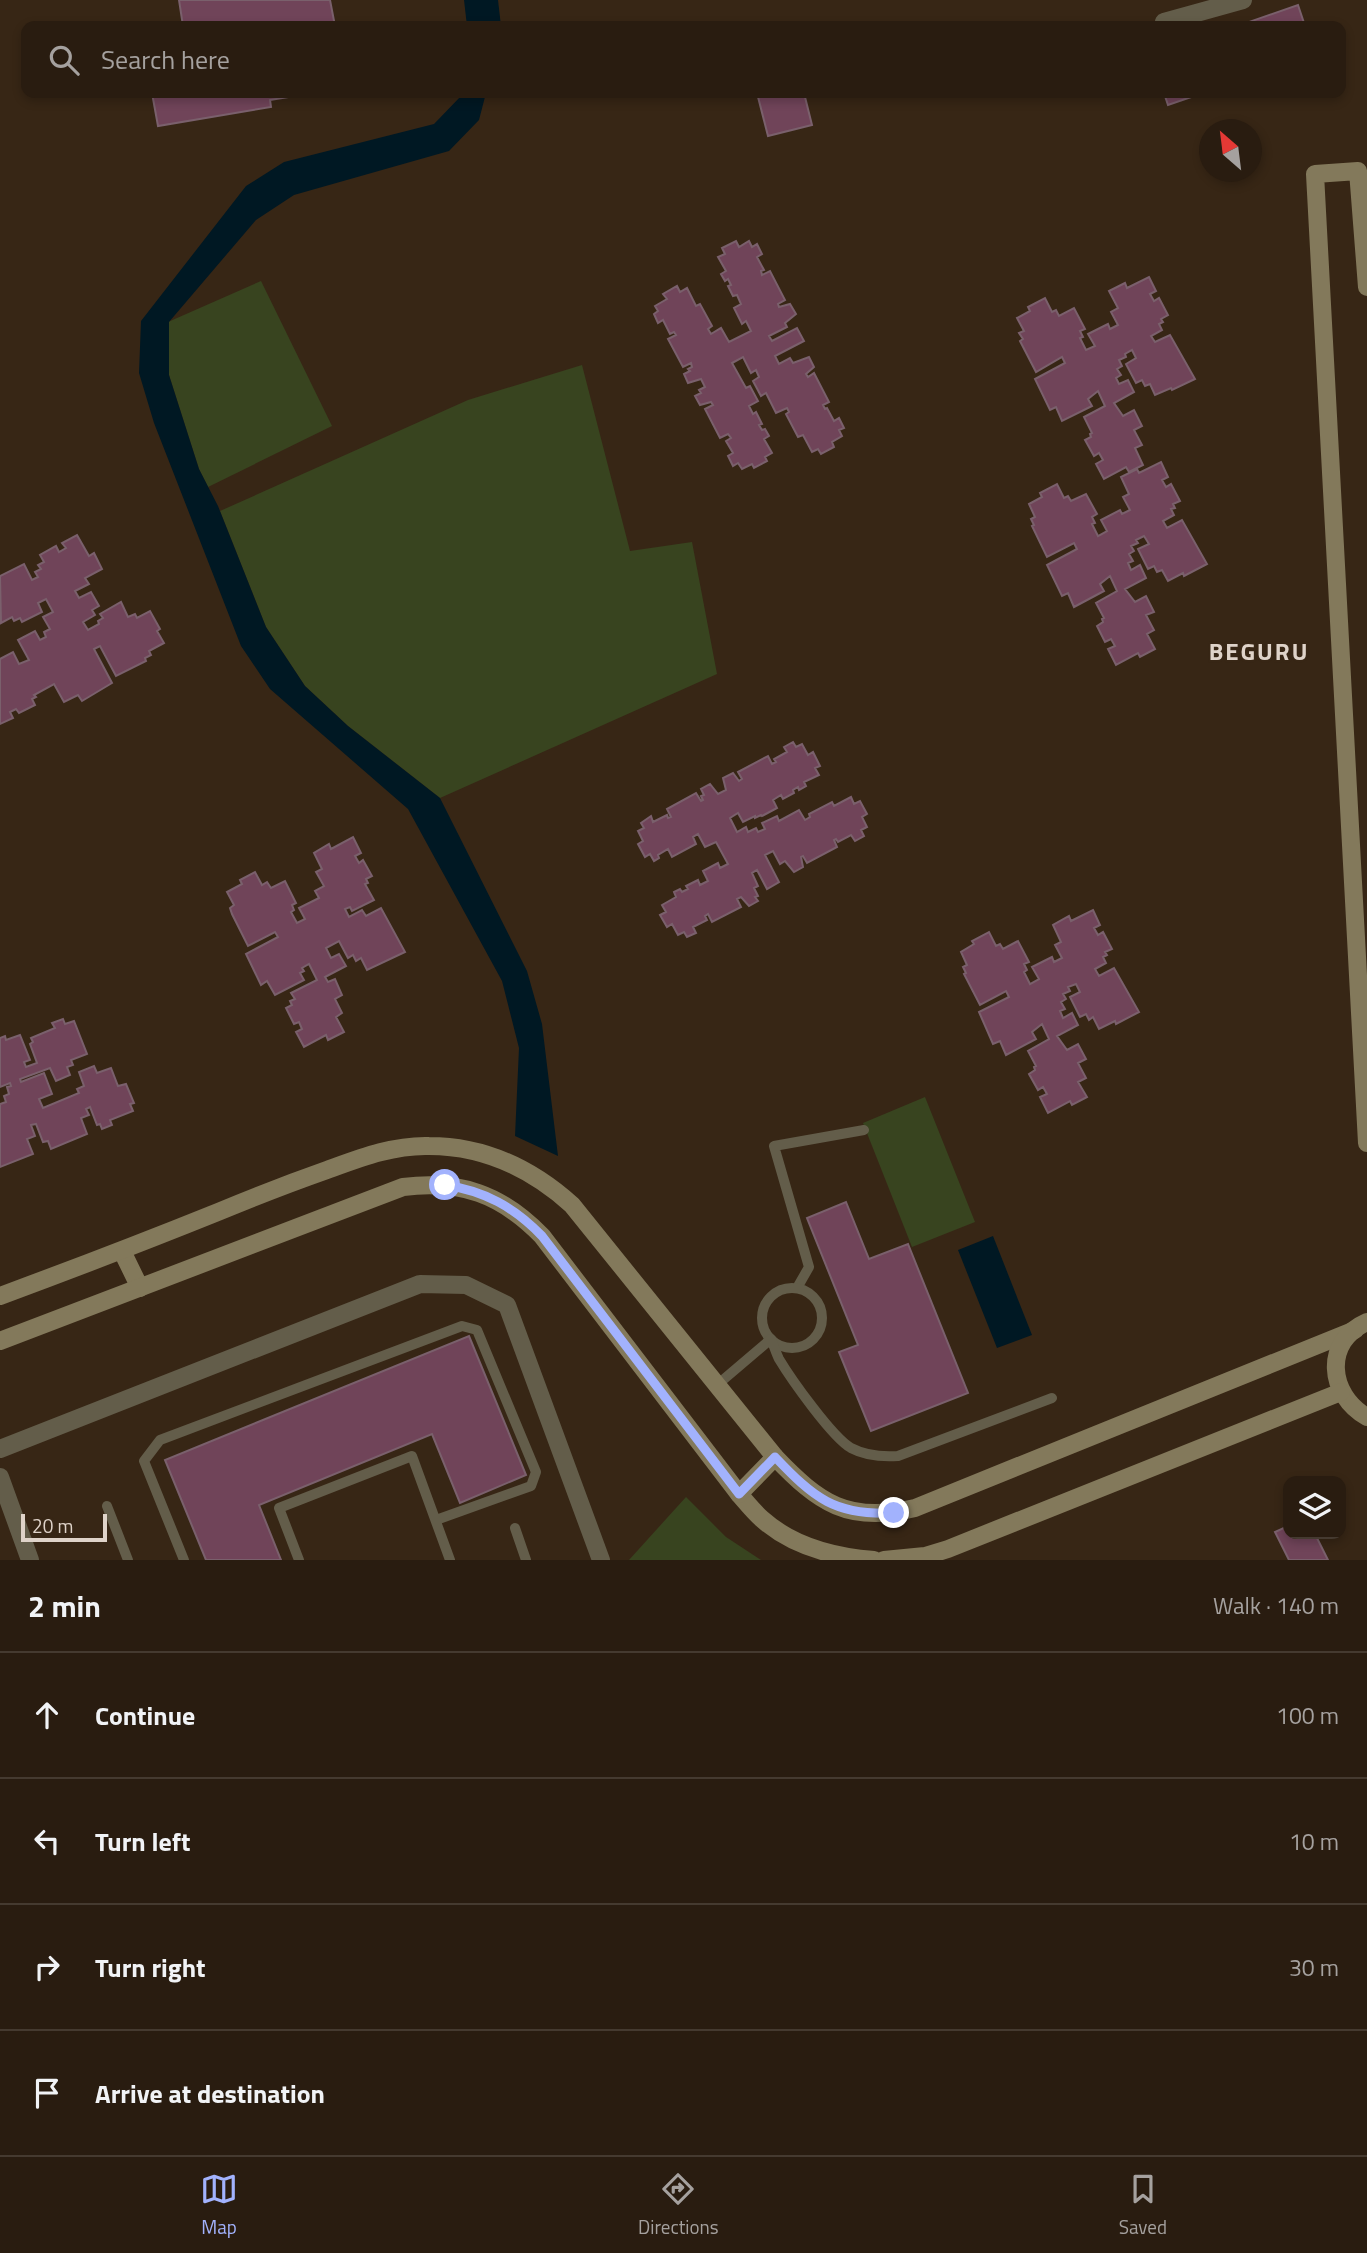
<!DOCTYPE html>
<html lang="en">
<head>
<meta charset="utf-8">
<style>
  :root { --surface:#291c10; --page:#35291e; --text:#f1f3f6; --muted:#a5a19f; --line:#453a30; --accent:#a2b2fd }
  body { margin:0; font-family:"Titillium Web",sans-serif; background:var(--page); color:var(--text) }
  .controls { position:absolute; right:21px; bottom:21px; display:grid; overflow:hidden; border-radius:14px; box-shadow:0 4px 10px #0003 }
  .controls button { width:63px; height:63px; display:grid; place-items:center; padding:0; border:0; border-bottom:2px solid var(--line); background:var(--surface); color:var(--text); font:35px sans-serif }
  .compass { position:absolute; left:1199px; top:119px; width:63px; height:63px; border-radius:50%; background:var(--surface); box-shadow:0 4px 10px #0003; rotate:332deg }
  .scale { position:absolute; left:21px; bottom:18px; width:86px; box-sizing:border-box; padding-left:7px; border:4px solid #dfd3c9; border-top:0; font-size:19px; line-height:24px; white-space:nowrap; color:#dfd3c9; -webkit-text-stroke:5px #372615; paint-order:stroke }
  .stop { position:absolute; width:21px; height:21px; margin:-16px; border:5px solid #a2b2fd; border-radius:50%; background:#fff }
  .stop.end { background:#a2b2fd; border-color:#fff; box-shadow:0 2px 7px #0008 }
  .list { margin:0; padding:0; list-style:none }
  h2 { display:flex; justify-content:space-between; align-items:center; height:91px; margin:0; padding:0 28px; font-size:30px }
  h2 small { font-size:23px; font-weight:400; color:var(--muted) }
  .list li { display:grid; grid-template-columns:46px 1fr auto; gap:21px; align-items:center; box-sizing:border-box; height:126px; padding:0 28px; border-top:2px solid var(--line) }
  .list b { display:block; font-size:26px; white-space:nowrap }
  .list em { font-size:23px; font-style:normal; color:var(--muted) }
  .icon { flex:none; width:38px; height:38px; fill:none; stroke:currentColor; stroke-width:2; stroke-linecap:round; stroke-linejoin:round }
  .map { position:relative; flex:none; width:1367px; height:1560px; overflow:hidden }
  .search { position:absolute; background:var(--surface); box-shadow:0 4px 10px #0003; left:21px; right:21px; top:21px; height:77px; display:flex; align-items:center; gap:18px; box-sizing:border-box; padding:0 24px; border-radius:14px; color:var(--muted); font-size:26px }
  .sheet { height:595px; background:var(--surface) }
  nav { display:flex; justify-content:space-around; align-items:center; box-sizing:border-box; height:98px; border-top:2px solid var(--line); background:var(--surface); font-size:19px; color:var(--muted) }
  nav a { display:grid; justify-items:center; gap:4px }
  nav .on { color:var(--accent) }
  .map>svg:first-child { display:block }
</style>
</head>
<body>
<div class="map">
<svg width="1367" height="1560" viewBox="0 0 1367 1560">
  <rect width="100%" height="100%" fill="#372615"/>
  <!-- green -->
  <g fill="#38441f">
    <polygon points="261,281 332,426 208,487 199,469 169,375 168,322"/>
    <polygon points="582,365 630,551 692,542 717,674 440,798 348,726 305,686 266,627 220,511 468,400"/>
    <polygon points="925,1097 975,1222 912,1247 863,1123"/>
    <polygon points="686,1497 726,1537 761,1560 629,1560"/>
  </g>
  <!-- water -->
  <g fill="#001823">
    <polygon points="464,0 498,0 501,26 467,26"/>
    <polygon points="461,93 486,93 479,120 449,151 294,195 256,220 169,322 169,375 199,469 218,506 266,627 305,686 348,726 440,798 527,971 542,1024 558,1156 515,1136 519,1048 502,981 408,809 270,689 241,646 154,423 139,373 141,321 246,186 284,162 434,124 461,96"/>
    <polygon points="993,1236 1032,1335 997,1348 958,1250"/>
  </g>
  <!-- building -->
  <g fill="#704459" stroke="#7a606c" stroke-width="2">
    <polygon points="179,0 330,0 335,26 183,26"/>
    <polygon points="1298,5 1305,26 1247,26 1246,23"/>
    <polygon points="152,93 313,93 270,100 271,107 158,126"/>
    <polygon points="757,93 804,93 812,125 768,136"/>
    <polygon points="1164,93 1203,93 1168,105"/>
    <polygon points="736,241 739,247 749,241 752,247 757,244 762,254 757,257 764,270 761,271 762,275 770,271 785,300 778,304 779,307 790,304 796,314 785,323 787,327 769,336 772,341 797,328 804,341 775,356 779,364 790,358 793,363 809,357 814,367 806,374 808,377 814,373 829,402 823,405 825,409 827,408 834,421 839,418 844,428 839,430 842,436 832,442 834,447 821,454 818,449 812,452 803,435 798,437 786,414 789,412 787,408 776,413 766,393 761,396 753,381 759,377 756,370 751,373 743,357 732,363 746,388 750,386 758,401 749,406 753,414 756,412 762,424 759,425 762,430 765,429 769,436 764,439 772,453 765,457 767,461 754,468 752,464 742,469 738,463 733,466 728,456 733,453 726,441 731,438 728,434 720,438 705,409 713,405 711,402 700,405 695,396 701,393 699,390 705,387 701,379 688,383 684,374 690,371 688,369 692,367 691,363 683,367 668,339 676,335 674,332 670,334 663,320 658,323 654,314 658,311 655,306 667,299 663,294 677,286 680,292 687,288 696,306 700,304 712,326 708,329 711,334 721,328 729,342 751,331 746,321 742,324 734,308 741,304 737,295 733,296 728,286 731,285 728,279 725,281 721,274 726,271 718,257 725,254 722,248"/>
    <polygon points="1149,277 1156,291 1150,294 1154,301 1159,298 1168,315 1161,319 1163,322 1159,324 1162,330 1151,336 1155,342 1170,335 1195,379 1172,390 1171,388 1155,395 1150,384 1145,386 1142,380 1136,383 1126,364 1136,358 1132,350 1125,354 1126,357 1119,360 1122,366 1117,369 1121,375 1116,378 1119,384 1128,380 1134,392 1114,403 1123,416 1134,410 1142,426 1134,430 1142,445 1135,448 1143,465 1129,472 1126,467 1104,479 1096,464 1103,460 1099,453 1094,456 1085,440 1091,437 1090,434 1092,433 1084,417 1105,406 1098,391 1088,399 1092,406 1062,421 1056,407 1050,410 1035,379 1065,363 1062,357 1036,372 1020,341 1023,339 1019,333 1024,331 1017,318 1030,311 1028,307 1045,298 1052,312 1056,310 1059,316 1074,308 1085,329 1080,331 1083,337 1080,338 1086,350 1095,346 1088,334 1108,324 1110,329 1118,325 1111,312 1118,308 1109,291 1125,283 1127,288"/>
    <polygon points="1161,462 1168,477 1162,480 1166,487 1171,484 1180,501 1173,504 1175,508 1171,509 1174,515 1163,521 1167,528 1182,520 1207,564 1184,576 1183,573 1168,581 1162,570 1157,572 1154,566 1148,569 1138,549 1149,544 1144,536 1136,540 1138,543 1131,546 1134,551 1129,554 1133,561 1128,563 1131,570 1140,565 1146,578 1125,589 1135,602 1146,596 1154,612 1146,615 1154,630 1147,634 1155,649 1140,657 1138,653 1116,665 1108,649 1115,646 1111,639 1105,642 1097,626 1103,622 1102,619 1104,618 1096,603 1117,591 1110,576 1100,584 1104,591 1074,607 1068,593 1062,596 1047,565 1077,549 1074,543 1047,557 1032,526 1034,525 1031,519 1035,517 1029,504 1042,497 1040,493 1057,484 1064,498 1068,496 1071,501 1086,494 1097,514 1092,517 1095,523 1092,524 1098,536 1107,531 1101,520 1120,510 1122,514 1130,510 1123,497 1129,494 1121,477 1137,469 1139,473"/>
    <polygon points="77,535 89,556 94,553 102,569 85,578 89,584 75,591 79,598 91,592 99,606 92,610 95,615 83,622 88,630 99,624 98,621 103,618 100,614 121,602 128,617 135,614 137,618 150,611 160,629 157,631 164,643 149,651 151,655 145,658 146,661 116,676 100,646 94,649 112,683 82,701 78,695 64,702 54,684 34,695 36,697 32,699 35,705 19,713 16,709 10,712 13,718 0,724 0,659 13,652 19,664 29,660 18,640 35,631 40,640 46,637 44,632 50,629 43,617 53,612 46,599 38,603 42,612 22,622 20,618 14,621 12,617 1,623 0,576 24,564 32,580 38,577 35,572 41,569 38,565 44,562 40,555 56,546 59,552 66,548 62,543"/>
    <polygon points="793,742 796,747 802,744 808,755 813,752 820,766 815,768 819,775 804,782 806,786 799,790 798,787 793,790 794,793 783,799 781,795 773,800 777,808 762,816 761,815 755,818 755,816 743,822 738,813 730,818 737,832 746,827 748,832 756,828 758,832 765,829 762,823 777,816 779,821 799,810 805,820 810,817 809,814 832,802 834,806 851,797 854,804 860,801 867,814 862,817 867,827 861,830 864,836 855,841 851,835 838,842 836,839 834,840 837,847 807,863 803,856 801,857 803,867 794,872 785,861 780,864 773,851 765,855 779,882 767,889 757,870 752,873 758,886 754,888 758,896 755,897 758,901 749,906 741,897 737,899 741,907 712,922 708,914 705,916 707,920 693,927 696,933 687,937 684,932 678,935 672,924 667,927 660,915 666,912 662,905 676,897 674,892 680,889 682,892 688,889 686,886 698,880 700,885 708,881 703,871 718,863 720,868 728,864 716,842 705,847 698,834 693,837 696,844 672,857 668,849 658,855 659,858 654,861 650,854 645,857 638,844 643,841 638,831 644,828 641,823 651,816 653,822 667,815 668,818 671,817 667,809 696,793 701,801 703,800 701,796 704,795 701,789 710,784 718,794 726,790 723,778 733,773 739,781 742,779 738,772 768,756 772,764 776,762 774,759 787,752 784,747"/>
    <polygon points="353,837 361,853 355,856 359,863 363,860 372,876 366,879 368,883 365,884 374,900 352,911 350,907 345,909 349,917 362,910 366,916 381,908 405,952 367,970 361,958 356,961 353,955 348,958 339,941 326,948 331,958 339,954 346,966 325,977 328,982 335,979 342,995 335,999 342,1013 336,1017 344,1032 328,1040 326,1035 304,1047 296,1032 302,1029 299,1022 294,1024 286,1008 292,1005 290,1001 295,999 291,993 317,980 309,964 302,968 304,971 300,973 304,980 275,995 267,981 261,985 246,954 278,937 275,932 248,946 232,914 230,908 234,905 227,892 242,884 240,880 255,872 262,885 267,882 271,888 285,881 296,903 292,905 294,910 291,912 297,923 305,919 299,908 319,898 315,891 324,886 316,872 322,869 314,853 329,844 331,849"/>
    <polygon points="1093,910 1100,925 1094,928 1098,935 1103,932 1112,949 1105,952 1107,955 1103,957 1106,963 1095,969 1099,976 1114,968 1139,1012 1116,1024 1115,1021 1099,1029 1093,1017 1089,1020 1086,1014 1080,1017 1070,997 1080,992 1076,984 1068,987 1070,991 1063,994 1066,999 1061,1002 1065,1009 1060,1011 1063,1018 1072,1013 1078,1025 1057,1036 1067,1050 1078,1044 1086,1059 1078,1063 1086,1078 1078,1082 1087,1097 1072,1105 1070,1101 1048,1113 1040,1097 1047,1094 1043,1087 1038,1090 1029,1074 1035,1070 1034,1067 1036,1066 1028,1051 1049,1039 1042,1024 1032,1032 1036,1039 1006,1055 1000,1041 993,1044 979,1012 1009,997 1006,991 980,1005 964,974 966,973 963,967 967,965 961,952 974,944 972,941 989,932 996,946 1000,944 1003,949 1018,941 1029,962 1024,964 1027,970 1024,972 1030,984 1039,979 1032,967 1052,957 1054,962 1062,958 1055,945 1061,942 1053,925 1069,916 1071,921"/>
    <polygon points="63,1019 65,1024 74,1021 87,1054 71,1060 73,1065 67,1067 70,1075 56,1081 50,1068 20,1079 21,1082 44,1073 52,1094 39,1099 43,1108 79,1093 77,1089 84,1086 79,1072 94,1066 97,1073 111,1068 118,1086 126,1084 134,1103 130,1104 133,1111 110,1120 112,1125 102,1129 100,1124 97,1125 90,1107 86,1109 89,1115 81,1118 87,1134 51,1149 48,1141 43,1142 36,1124 31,1125 35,1136 27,1139 33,1154 0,1167 0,1104 6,1102 4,1096 9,1094 7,1087 11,1086 10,1083 0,1087 0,1038 5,1036 6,1040 20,1035 30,1060 24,1062 26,1067 37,1063 30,1044 33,1042 31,1038 55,1028 52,1023"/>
    <polygon points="846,1202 869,1259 908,1244 968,1393 871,1431 839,1352 858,1345 807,1218"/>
    <polygon points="469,1336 526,1475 460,1503 432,1434 259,1505 281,1560 206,1560 165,1460"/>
    <polygon points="1288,1526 1288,1534 1315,1534 1328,1560 1289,1560 1275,1532"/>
  </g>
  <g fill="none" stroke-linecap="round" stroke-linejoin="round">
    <!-- service -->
    <g stroke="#635d4a" stroke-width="10">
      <polyline points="797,1288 809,1267 774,1146 864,1130"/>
      <circle cx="792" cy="1318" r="30"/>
      <path d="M717,1385L771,1339C774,1346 776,1353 779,1359C791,1379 832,1437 851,1448C866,1456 882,1457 898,1456L1052,1398"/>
      <polyline points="107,1506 128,1560"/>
      <polyline points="515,1528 526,1560"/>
      <polyline points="184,1560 144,1461 160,1440 462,1326 477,1330 536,1472 531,1486 436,1520"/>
      <polyline points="299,1560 279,1508 412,1456 450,1560"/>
    </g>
    <!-- minor -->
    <g stroke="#635d4a" stroke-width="18">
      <polyline points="1164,22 1243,0"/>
      <polyline points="0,1449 420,1284 466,1285 507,1305 601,1560"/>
      <polyline points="0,1477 30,1560"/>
    </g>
    <!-- secondary -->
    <g stroke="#83795b" stroke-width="18">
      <polyline points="1367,287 1358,171 1315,174 1367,1143"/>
      <polyline points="122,1251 140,1288"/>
      <path d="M0,1296C73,1269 146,1241 218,1212C254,1197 290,1183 327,1170C360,1158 393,1145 429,1146C485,1146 532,1169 572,1205L775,1457C819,1503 848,1524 915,1508L1355,1330"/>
      <path d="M1367,1322C1323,1341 1328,1395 1367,1417"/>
      <path d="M0,1341L403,1187C461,1180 501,1194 542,1236L739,1494C746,1502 753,1511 762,1519C792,1546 834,1557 874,1560"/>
      <polyline points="739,1494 775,1457"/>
      <polyline points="884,1560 925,1556 948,1549 1341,1392"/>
    </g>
  </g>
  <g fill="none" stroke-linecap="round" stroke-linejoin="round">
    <!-- route -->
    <path stroke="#a2b2fd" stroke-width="9" d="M445,1185C485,1191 514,1207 542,1236L739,1494L775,1457C814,1498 835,1516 894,1513"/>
  </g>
  <g text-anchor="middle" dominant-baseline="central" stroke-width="5" stroke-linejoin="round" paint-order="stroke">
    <!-- district labels -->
    <g font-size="24" font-weight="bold" letter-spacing="2" fill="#dfd3c9" stroke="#372615">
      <text x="1259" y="651">BEGURU</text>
    </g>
  </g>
</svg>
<div class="controls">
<button><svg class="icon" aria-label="layers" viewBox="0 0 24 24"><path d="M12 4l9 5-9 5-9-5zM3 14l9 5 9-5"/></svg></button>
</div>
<svg class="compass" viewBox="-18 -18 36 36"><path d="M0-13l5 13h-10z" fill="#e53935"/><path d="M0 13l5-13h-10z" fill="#a5a19f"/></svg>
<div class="scale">20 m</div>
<div class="stop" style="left:445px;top:1185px"></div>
<div class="stop end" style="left:894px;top:1513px"></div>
<div class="search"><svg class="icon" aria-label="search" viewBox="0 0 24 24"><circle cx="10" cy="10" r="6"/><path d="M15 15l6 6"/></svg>Search here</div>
</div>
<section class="sheet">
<h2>2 min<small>Walk · 140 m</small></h2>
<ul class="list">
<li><svg class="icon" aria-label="ahead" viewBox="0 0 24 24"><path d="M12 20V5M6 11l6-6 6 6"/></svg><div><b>Continue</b></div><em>100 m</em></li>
<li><svg class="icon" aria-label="left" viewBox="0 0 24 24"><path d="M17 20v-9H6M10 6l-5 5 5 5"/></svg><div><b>Turn left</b></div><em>10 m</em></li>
<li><svg class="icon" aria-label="right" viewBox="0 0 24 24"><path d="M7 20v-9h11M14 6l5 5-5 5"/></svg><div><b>Turn right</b></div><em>30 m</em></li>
<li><svg class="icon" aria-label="arrive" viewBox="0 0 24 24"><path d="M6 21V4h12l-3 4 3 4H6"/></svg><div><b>Arrive at destination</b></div></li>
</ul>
</section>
<nav>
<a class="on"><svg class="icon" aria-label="map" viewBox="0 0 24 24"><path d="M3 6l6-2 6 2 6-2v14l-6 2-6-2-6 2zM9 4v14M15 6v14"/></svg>Map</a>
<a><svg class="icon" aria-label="directions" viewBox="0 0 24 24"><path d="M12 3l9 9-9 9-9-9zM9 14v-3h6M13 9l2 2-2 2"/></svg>Directions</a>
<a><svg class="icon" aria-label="saved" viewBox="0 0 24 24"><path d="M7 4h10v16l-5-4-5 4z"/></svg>Saved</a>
</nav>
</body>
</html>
